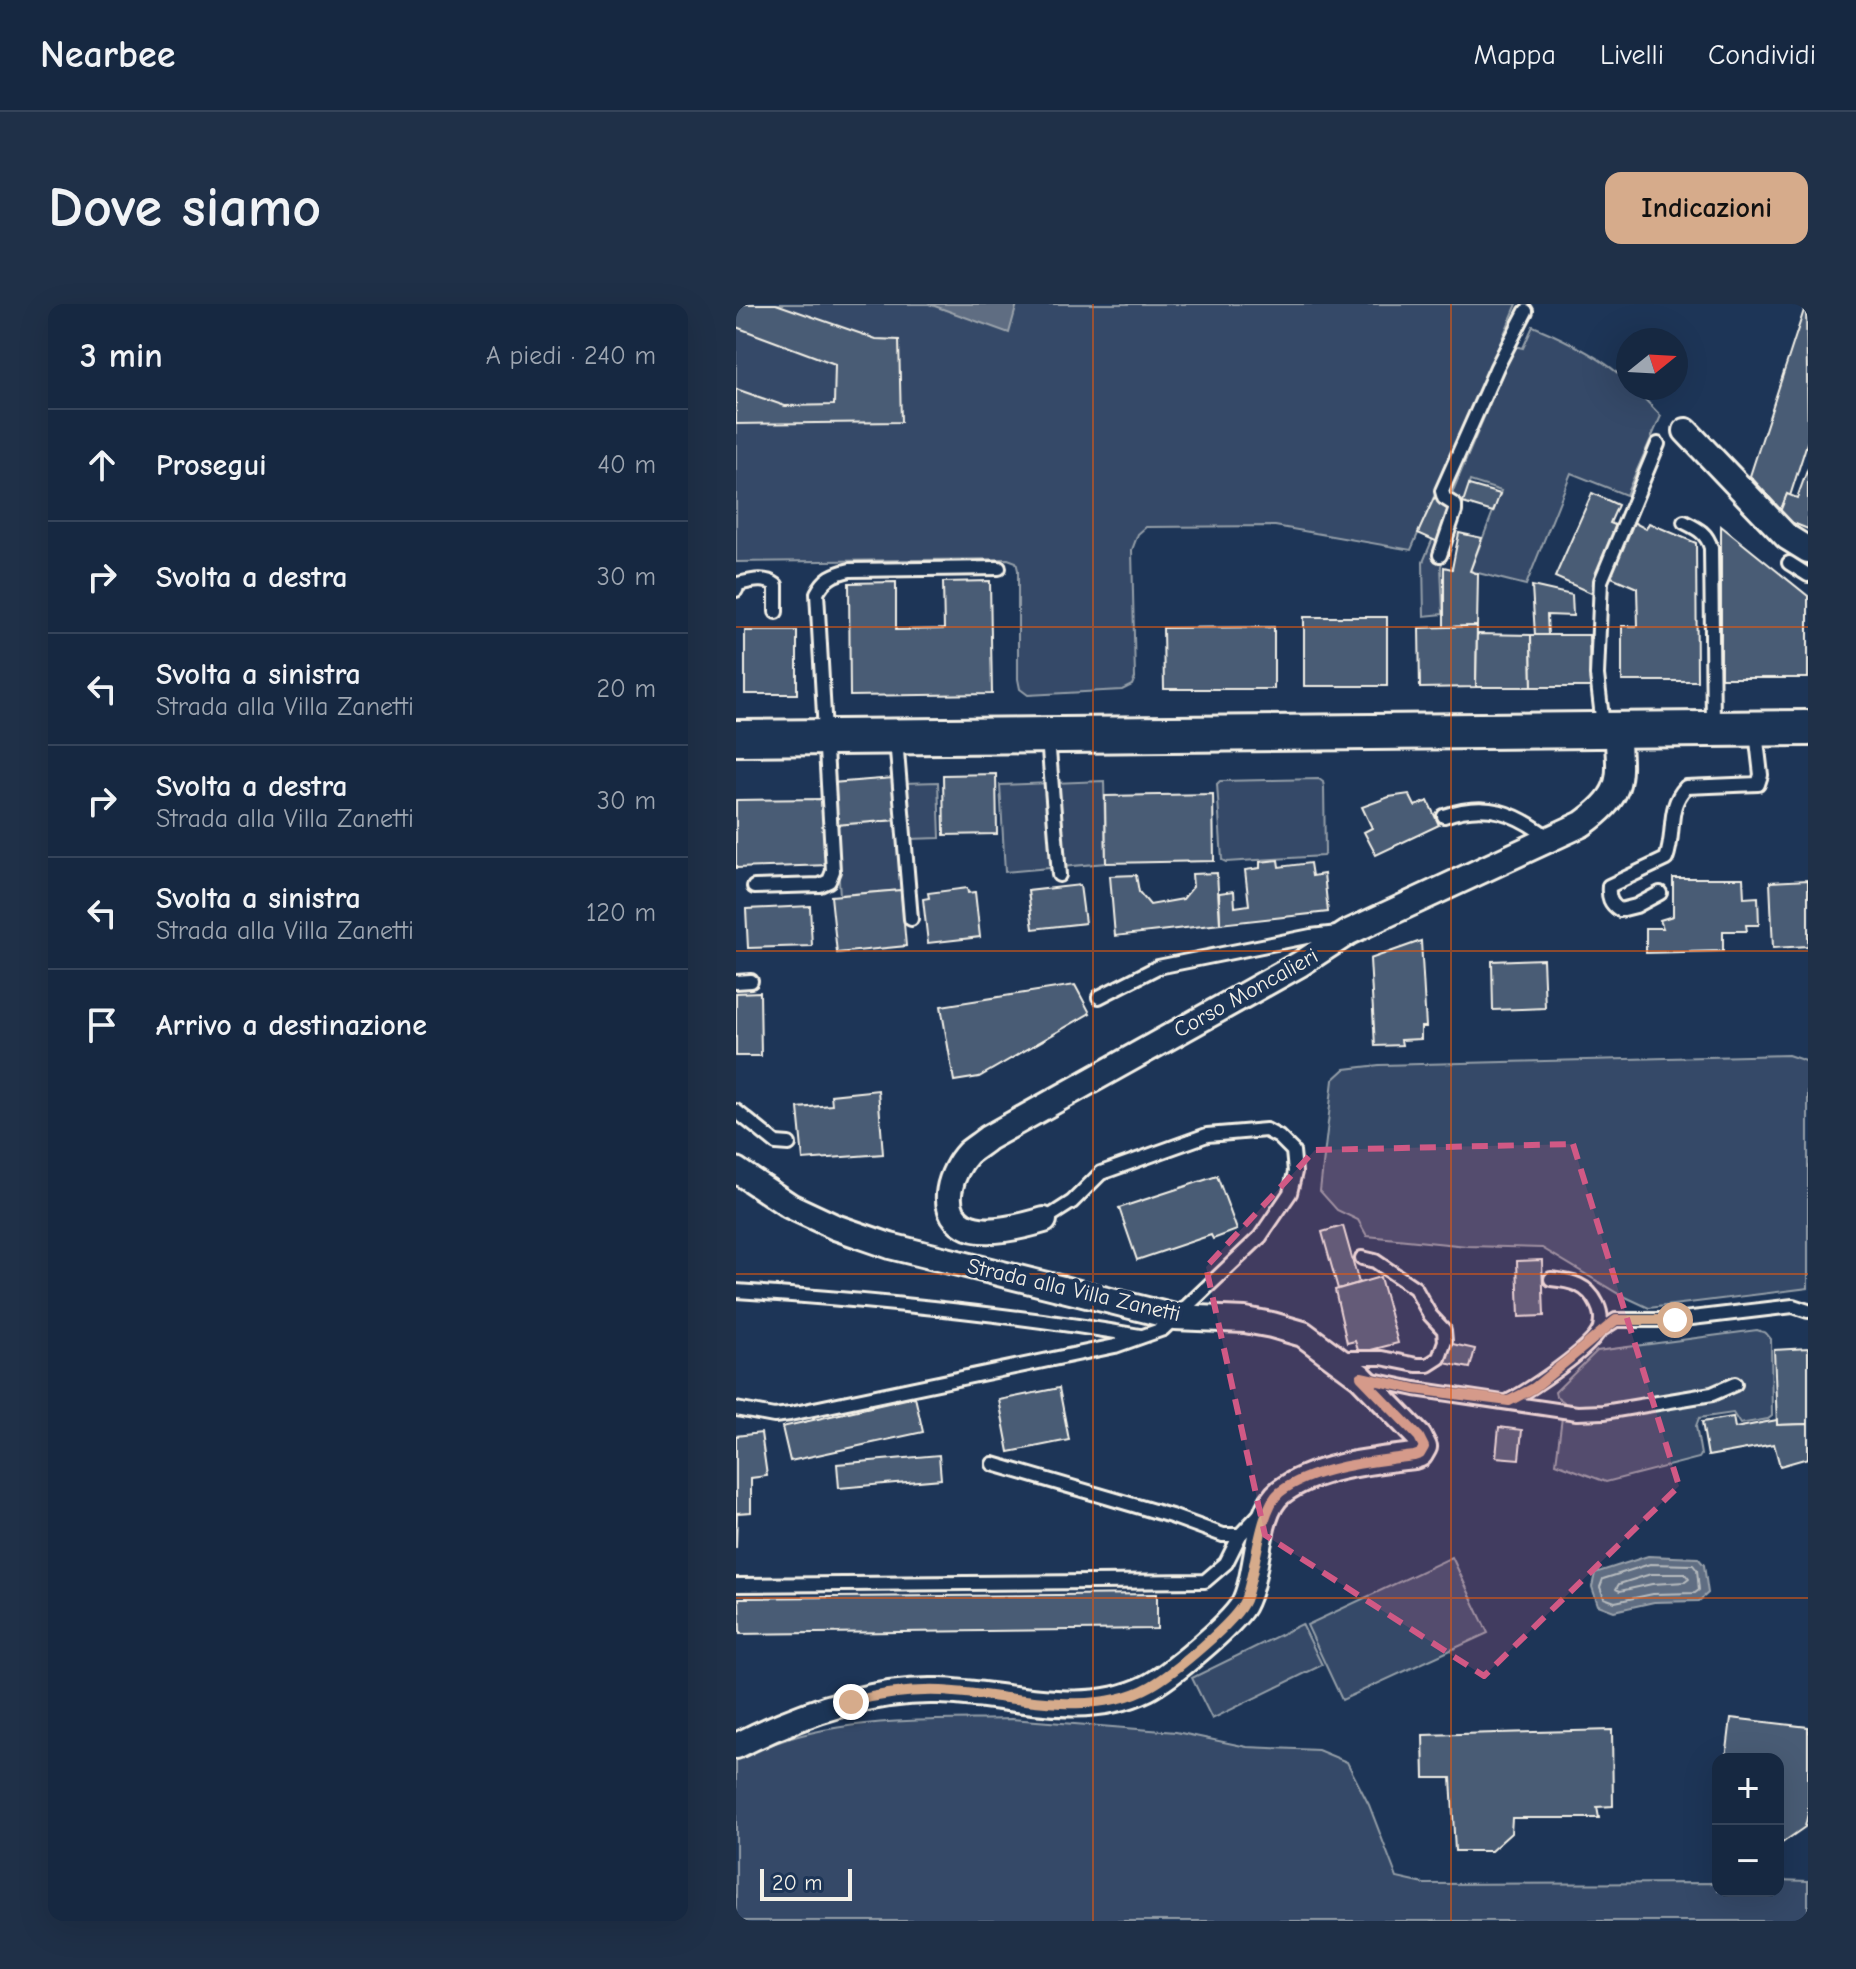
<!DOCTYPE html>
<html lang="it">
<head>
<meta charset="utf-8">
<style>
  :root { --surface:#162841; --page:#1f3048; --text:#f1f3f6; --muted:#9ea6b1; --line:#35445a; --accent:#d6ab8b }
  body { margin:0; font-family:"Comic Neue",sans-serif; background:var(--page); color:var(--text) }
  .controls { position:absolute; right:24px; bottom:24px; display:grid; overflow:hidden; border-radius:16px; box-shadow:0 8px 32px #0002 }
  .controls button { width:72px; height:72px; display:grid; place-items:center; padding:0; border:0; border-bottom:2px solid var(--line); background:var(--surface); color:var(--text); font:40px sans-serif }
  .compass { position:absolute; left:880px; top:24px; width:72px; height:72px; border-radius:50%; background:var(--surface); box-shadow:0 8px 32px #0002; rotate:72deg }
  .scale { position:absolute; left:24px; bottom:20px; width:92px; box-sizing:border-box; padding-left:8px; border:4px solid #f4f1e8; border-top:0; font-size:22px; line-height:28px; white-space:nowrap; color:#f4f1e8; -webkit-text-stroke:6px #1d3557; paint-order:stroke }
  .stop { position:absolute; width:24px; height:24px; margin:-18px; border:6px solid #d6ab8b; border-radius:50%; background:#fff }
  .stop.end { background:#d6ab8b; border-color:#fff; box-shadow:0 2px 8px #0008 }
  .list { margin:0; padding:0; list-style:none }
  h2 { display:flex; justify-content:space-between; align-items:center; height:104px; margin:0; padding:0 32px; font-size:34px }
  h2 small { font-size:26px; font-weight:400; color:var(--muted) }
  .list li { display:grid; grid-template-columns:52px 1fr auto; gap:24px; align-items:center; box-sizing:border-box; height:112px; padding:0 32px; border-top:2px solid var(--line) }
  .list b { display:block; font-size:30px; white-space:nowrap }
  .list p { margin:0; font-size:26px; white-space:nowrap; color:var(--muted) }
  .list em { font-size:26px; font-style:normal; color:var(--muted) }
  .icon { flex:none; width:44px; height:44px; fill:none; stroke:currentColor; stroke-width:2; stroke-linecap:round; stroke-linejoin:round }
  .map { position:relative; flex:none; width:1072px; height:1617px; overflow:hidden; border-radius:16px }
  header { display:flex; align-items:center; gap:48px; box-sizing:border-box; height:112px; padding:0 40px; background:var(--surface); border-bottom:2px solid var(--line) }
  header strong { font-size:38px }
  nav { display:flex; gap:44px; margin-inline-start:auto; font-size:28px }
  .intro { display:flex; align-items:center; justify-content:space-between; box-sizing:border-box; height:192px; padding:0 48px }
  h1 { margin:0; font-size:56px }
  .button { padding:20px 36px; border-radius:16px; background:var(--accent); color:#111; font-size:28px; font-weight:700 }
  main { display:flex; gap:48px; padding:0 48px }
  aside { flex:1; background:var(--surface); border-radius:16px; box-shadow:0 8px 32px #0002 }
  .map>svg:first-child { display:block }
</style>
</head>
<body>
<header>
<strong>Nearbee</strong>
<nav><a>Mappa</a><a>Livelli</a><a>Condividi</a></nav>
</header>
<div class="intro"><h1>Dove siamo</h1><a class="button">Indicazioni</a></div>
<main>
<aside>
<h2>3 min<small>A piedi · 240 m</small></h2>
<ul class="list">
<li><svg class="icon" aria-label="ahead" viewBox="0 0 24 24"><path d="M12 20V5M6 11l6-6 6 6"/></svg><div><b>Prosegui</b></div><em>40 m</em></li>
<li><svg class="icon" aria-label="right" viewBox="0 0 24 24"><path d="M7 20v-9h11M14 6l5 5-5 5"/></svg><div><b>Svolta a destra</b></div><em>30 m</em></li>
<li><svg class="icon" aria-label="left" viewBox="0 0 24 24"><path d="M17 20v-9H6M10 6l-5 5 5 5"/></svg><div><b>Svolta a sinistra</b><p>Strada alla Villa Zanetti</p></div><em>20 m</em></li>
<li><svg class="icon" aria-label="right" viewBox="0 0 24 24"><path d="M7 20v-9h11M14 6l5 5-5 5"/></svg><div><b>Svolta a destra</b><p>Strada alla Villa Zanetti</p></div><em>30 m</em></li>
<li><svg class="icon" aria-label="left" viewBox="0 0 24 24"><path d="M17 20v-9H6M10 6l-5 5 5 5"/></svg><div><b>Svolta a sinistra</b><p>Strada alla Villa Zanetti</p></div><em>120 m</em></li>
<li><svg class="icon" aria-label="arrive" viewBox="0 0 24 24"><path d="M6 21V4h12l-3 4 3 4H6"/></svg><div><b>Arrivo a destinazione</b></div></li>
</ul>
</aside>
<div class="map">
<svg width="1072" height="1617" viewBox="0 0 1072 1617">
  <rect width="100%" height="100%" fill="#1d3557"/>
  <filter id="ink" filterUnits="userSpaceOnUse"><feTurbulence type="fractalNoise" baseFrequency=".0125" numOctaves="2"/><feDisplacementMap in="SourceGraphic" scale="16" xChannelSelector="R" yChannelSelector="G"/><feConvolveMatrix kernelMatrix="1 2 1 2 8 2 1 2 1" color-interpolation-filters="sRGB"/></filter>
  <g filter="url(#ink)">
    <!-- green -->
    <g fill="#354a67" stroke="#949ea8" stroke-width="2">
      <polygon points="0,0 781,0 675,246 539,222 410,223 402,230 396,246 399,374 396,381 386,386 292,391 284,385 282,375 282,266 280,258 272,255 0,258"/>
      <path d="M797,22C831,36 866,53 892,78V84H898L925,112L890,191L835,169L790,281L734,267L765,187L734,177L705,262L707,310L688,312L687,258L778,42L787,44Z"/>
      <polygon points="583,475 587,478 588,483 589,549 587,552 490,558 486,556 481,480 484,477"/>
      <polygon points="368,477 370,559 269,568 264,481"/>
      <polygon points="202,478 204,534 173,535 167,479"/>
      <polygon points="160,516 165,586 104,591 99,521"/>
      <polygon points="1052,751 1070,757 1072,761 1072,984 913,1004 881,989 806,944 731,942 631,932 622,916 601,906 584,887 597,776 609,765 643,761"/>
      <polygon points="1021,1026 1030,1029 1035,1035 1036,1112 1032,1115 1004,1120 997,1109 963,1114 960,1122 965,1151 963,1154 870,1178 820,1159 828,1098 820,1092 819,1088 861,1047"/>
      <polygon points="716,1253 752,1329 606,1396 571,1321"/>
      <polygon points="566,1320 586,1361 476,1415 456,1374"/>
      <path d="M275,1415L440,1428L511,1443L582,1446L611,1458L633,1501L661,1574L688,1580L982,1579V1587H1042V1576L1072,1577V1617H0V1456C85,1411 182,1417 275,1415Z"/>
    </g>
    <!-- water -->
    <g fill="#5e6d82" stroke="#9aa2ab" stroke-width="2">
      <polygon points="193,0 281,0 273,29"/>
      <polygon points="912,1252 962,1254 968,1261 972,1289 963,1297 918,1298 878,1307 862,1301 856,1283 859,1269"/>
    </g>
    <g fill="none" stroke-linecap="round" stroke-linejoin="round">
      <!-- shore -->
      <g stroke="#b8bcbf" stroke-width="2">
        <polygon points="914,1260 957,1261 961,1266 963,1286 959,1289 917,1290 879,1298 868,1294 864,1283 867,1275"/>
        <polygon points="915,1270 949,1270 953,1275 949,1278 916,1280 884,1287 880,1285 883,1280"/>
      </g>
    </g>
    <!-- building -->
    <g fill="#485b74" stroke="#f4f1e8" stroke-width="2">
      <polygon points="0,0 40,0 140,35 163,36 165,118 0,120 0,85 49,102 98,101 99,60 0,23"/>
      <polygon points="1070,0 1072,136 1054,192 1051,190 1045,206 1014,172"/>
      <polygon points="1072,164 1072,225 1042,213 1051,190 1061,194"/>
      <polygon points="733,181 764,190 757,208 727,199"/>
      <polygon points="856,189 882,201 874,219 884,223 855,289 819,273"/>
      <polygon points="698,194 717,202 704,239 682,229"/>
      <polygon points="897,218 910,225 913,219 960,239 961,377 886,377 886,322 902,322 901,284 873,272"/>
      <polygon points="985,222 1072,292 1072,374 985,374"/>
      <polygon points="723,229 746,234 734,267 742,270 741,322 708,323 708,263 716,265"/>
      <polygon points="254,277 256,390 114,392 113,279 160,278 160,326 208,325 207,278"/>
      <polygon points="796,282 836,291 837,312 811,311 812,331 799,331"/>
      <rect x="568" y="313" width="83" height="69"/>
      <polygon points="741,322 740,383 684,384 683,324"/>
      <polygon points="538,323 538,385 428,385 427,324"/>
      <rect x="9" y="327" width="52" height="63"/>
      <polygon points="741,330 795,331 796,383 740,383"/>
      <polygon points="795,331 853,331 854,383 796,383"/>
      <polygon points="260,470 261,530 208,531 207,471"/>
      <polygon points="157,474 160,516 99,521 96,479"/>
      <polygon points="477,490 478,557 370,559 369,492"/>
      <polygon points="673,490 679,502 692,497 703,521 640,551 628,528 636,524 626,503 653,493"/>
      <polygon points="89,495 94,561 0,564 0,496"/>
      <polygon points="542,556 543,563 574,559 576,572 588,570 592,608 484,620 483,589 498,587 499,603 513,601 509,566 524,564 524,558"/>
      <polygon points="481,569 484,620 379,632 374,572 400,571 403,588 414,601 447,595 457,583 456,570"/>
      <polygon points="937,574 1007,574 1008,594 1022,593 1023,621 1010,621 1011,627 987,627 987,647 910,649 910,624 927,624 924,616 937,612"/>
      <polygon points="1072,576 1072,642 1037,644 1034,578"/>
      <polygon points="344,581 349,619 297,625 292,587"/>
      <polygon points="231,584 232,589 239,588 244,633 192,639 187,595 193,594 192,589"/>
      <polygon points="165,586 170,642 101,649 95,592"/>
      <polygon points="74,602 76,642 12,644 10,605"/>
      <polygon points="685,637 690,723 685,723 685,735 665,736 666,741 639,742 634,655"/>
      <polygon points="807,655 809,704 757,706 756,657"/>
      <polygon points="339,681 354,709 243,773 218,777 205,702"/>
      <polygon points="24,688 25,752 0,752 0,689"/>
      <polygon points="142,786 147,850 67,856 62,804 96,801 95,791"/>
      <polygon points="481,872 501,926 477,935 475,931 401,956 383,904"/>
      <polygon points="607,922 623,979 602,985 586,928"/>
      <polygon points="806,956 808,1012 783,1013 781,957"/>
      <polygon points="644,973 662,1039 623,1049 619,1037 611,1039 599,986"/>
      <polygon points="712,1039 739,1045 734,1064 708,1059"/>
      <polygon points="1072,1044 1072,1120 1041,1121 1038,1046"/>
      <polygon points="323,1084 333,1136 273,1148 263,1096"/>
      <polygon points="179,1093 187,1128 54,1157 46,1123"/>
      <polygon points="997,1113 999,1124 1041,1116 1041,1121 1072,1120 1072,1154 1044,1162 1038,1140 972,1152 966,1118"/>
      <polygon points="763,1123 786,1126 783,1155 760,1153"/>
      <polygon points="25,1129 31,1172 15,1174 15,1208 1,1209 0,1244 0,1132"/>
      <polygon points="203,1151 205,1175 103,1184 101,1160"/>
      <polygon points="421,1290 421,1325 4,1330 3,1294"/>
      <polygon points="995,1414 1072,1423 1072,1509 1069,1523 1046,1539 1042,1539 1042,1455 990,1455"/>
      <polygon points="876,1426 877,1502 861,1503 863,1514 776,1514 775,1529 755,1547 719,1547 715,1474 688,1474 687,1431"/>
    </g>
    <g fill="none" stroke-linecap="round" stroke-linejoin="round">
      <defs>
        <g id="service">
          <path d="M948,218C962,225 971,229 975,244L977,421"/>
          <polyline points="704,251 719,207 719,201 708,194 706,187 761,63 790,7"/>
          <polyline points="1053,259 1072,271"/>
          <path d="M0,286L2,280C15,277 29,273 40,281V308"/>
          <polyline points="867,422 861,371 865,277 922,140"/>
          <polyline points="312,434 323,571"/>
          <polyline points="160,435 175,615"/>
          <path d="M708,512C750,497 779,508 813,534"/>
          <path d="M18,583L84,581L93,577L97,567L81,289C89,274 97,270 114,266L263,264"/>
          <path d="M924,589L900,602L884,606C874,600 872,593 873,582L930,555C940,528 930,504 950,483L1022,480L1025,471L1020,428"/>
          <polyline points="0,678 15,677"/>
          <polyline points="363,693 422,663 575,632 602,629"/>
          <polyline points="0,807 40,839 53,840"/>
          <path d="M0,987C135,996 270,1009 404,1032"/>
          <polyline points="863,1027 880,1016 939,1016 1057,1002 1072,1007"/>
          <polyline points="606,1054 646,1054 681,1061 692,1061 703,1054 709,1037 708,1026 694,1011 679,984 639,957 626,954"/>
          <polyline points="632,1075 679,1085 841,1109 868,1108 976,1090 999,1080"/>
          <path d="M773,1097C793,1086 858,1044 864,1024C866,1014 865,1008 861,1000C852,981 836,977 815,975"/>
          <polyline points="0,1105 38,1112 54,1110 379,1042 427,1025 524,933 554,889 559,868 557,847 543,833 530,826 471,831 365,869 336,898 308,916"/>
          <polyline points="257,1160 435,1212 487,1231 504,1231 525,1209"/>
          <polyline points="0,1281 469,1277 490,1259 504,1231"/>
        </g>
        <g id="minor">
          <polyline points="950,127 1051,233 1072,246"/>
          <path d="M0,866L54,902L99,923L154,942L439,1013L509,1016L536,1021L567,1030L625,1073L683,1133L688,1143L684,1150L678,1152C637,1157 579,1162 545,1188C518,1209 524,1270 507,1301C495,1321 433,1373 411,1384C346,1416 271,1389 202,1387C133,1385 61,1411 0,1442"/>
          <path d="M308,916C288,922 247,933 228,921C201,906 215,867 232,849C238,844 246,839 252,834L564,660L613,628L846,520C890,489 884,474 881,425"/>
        </g>
        <polyline id="secondary" points="0,434 1072,424"/>
      </defs>
      <!-- service casing -->
      <use href="#service" stroke="#f4f1e8" stroke-width="18"/>
      <!-- minor casing -->
      <use href="#minor" stroke="#f4f1e8" stroke-width="30"/>
      <!-- secondary casing -->
      <use href="#secondary" stroke="#f4f1e8" stroke-width="40"/>
      <!-- service -->
      <use href="#service" stroke="#1d3557" stroke-width="12"/>
      <!-- minor -->
      <use href="#minor" stroke="#1d3557" stroke-width="24"/>
      <!-- secondary -->
      <use href="#secondary" stroke="#1d3557" stroke-width="34"/>
    </g>
  </g>
  <g fill="none" stroke-linecap="round" stroke-linejoin="round" filter="url(#ink)">
    <!-- route -->
    <path stroke="#d6ab8b" stroke-width="10" d="M115,1398C144,1390 175,1386 205,1387C270,1390 355,1416 415,1382C436,1370 500,1318 509,1296C520,1268 523,1205 544,1188C576,1163 639,1157 678,1152L684,1150L688,1143L683,1133L625,1073L679,1085L773,1097L798,1084L880,1016H939"/>
  </g>
  <!-- marked area -->
  <path fill="#d15985" fill-opacity="0.2" stroke="#d15985" stroke-width="6" stroke-dasharray="16 10" stroke-linejoin="round" d="M837,840L943,1182L748,1372L529,1231L470,963L579,846Z"/>
  <!-- grid -->
  <path fill="none" stroke="#e8590c" stroke-width="2" stroke-opacity="0.55" d="M357,0V1617M715,0V1617M0,323H1072M0,647H1072M0,970H1072M0,1294H1072"/>
  <g text-anchor="middle" dominant-baseline="central" stroke-width="8" stroke-linejoin="round" paint-order="stroke">
    <!-- street labels -->
    <g font-size="22" fill="#f4f1e8" stroke="#1d3557">
      <text transform="translate(510 689) rotate(-29)">Corso Moncalieri</text>
      <text transform="translate(338 986) rotate(13)">Strada alla Villa Zanetti</text>
    </g>
  </g>
</svg>
<div class="controls">
<button>+</button>
<button>−</button>
</div>
<svg class="compass" viewBox="-18 -18 36 36"><path d="M0-13l5 13h-10z" fill="#e53935"/><path d="M0 13l5-13h-10z" fill="#9ea6b1"/></svg>
<div class="scale">20 m</div>
<div class="stop" style="left:939px;top:1016px"></div>
<div class="stop end" style="left:115px;top:1398px"></div>
</div>
</main>
</body>
</html>
